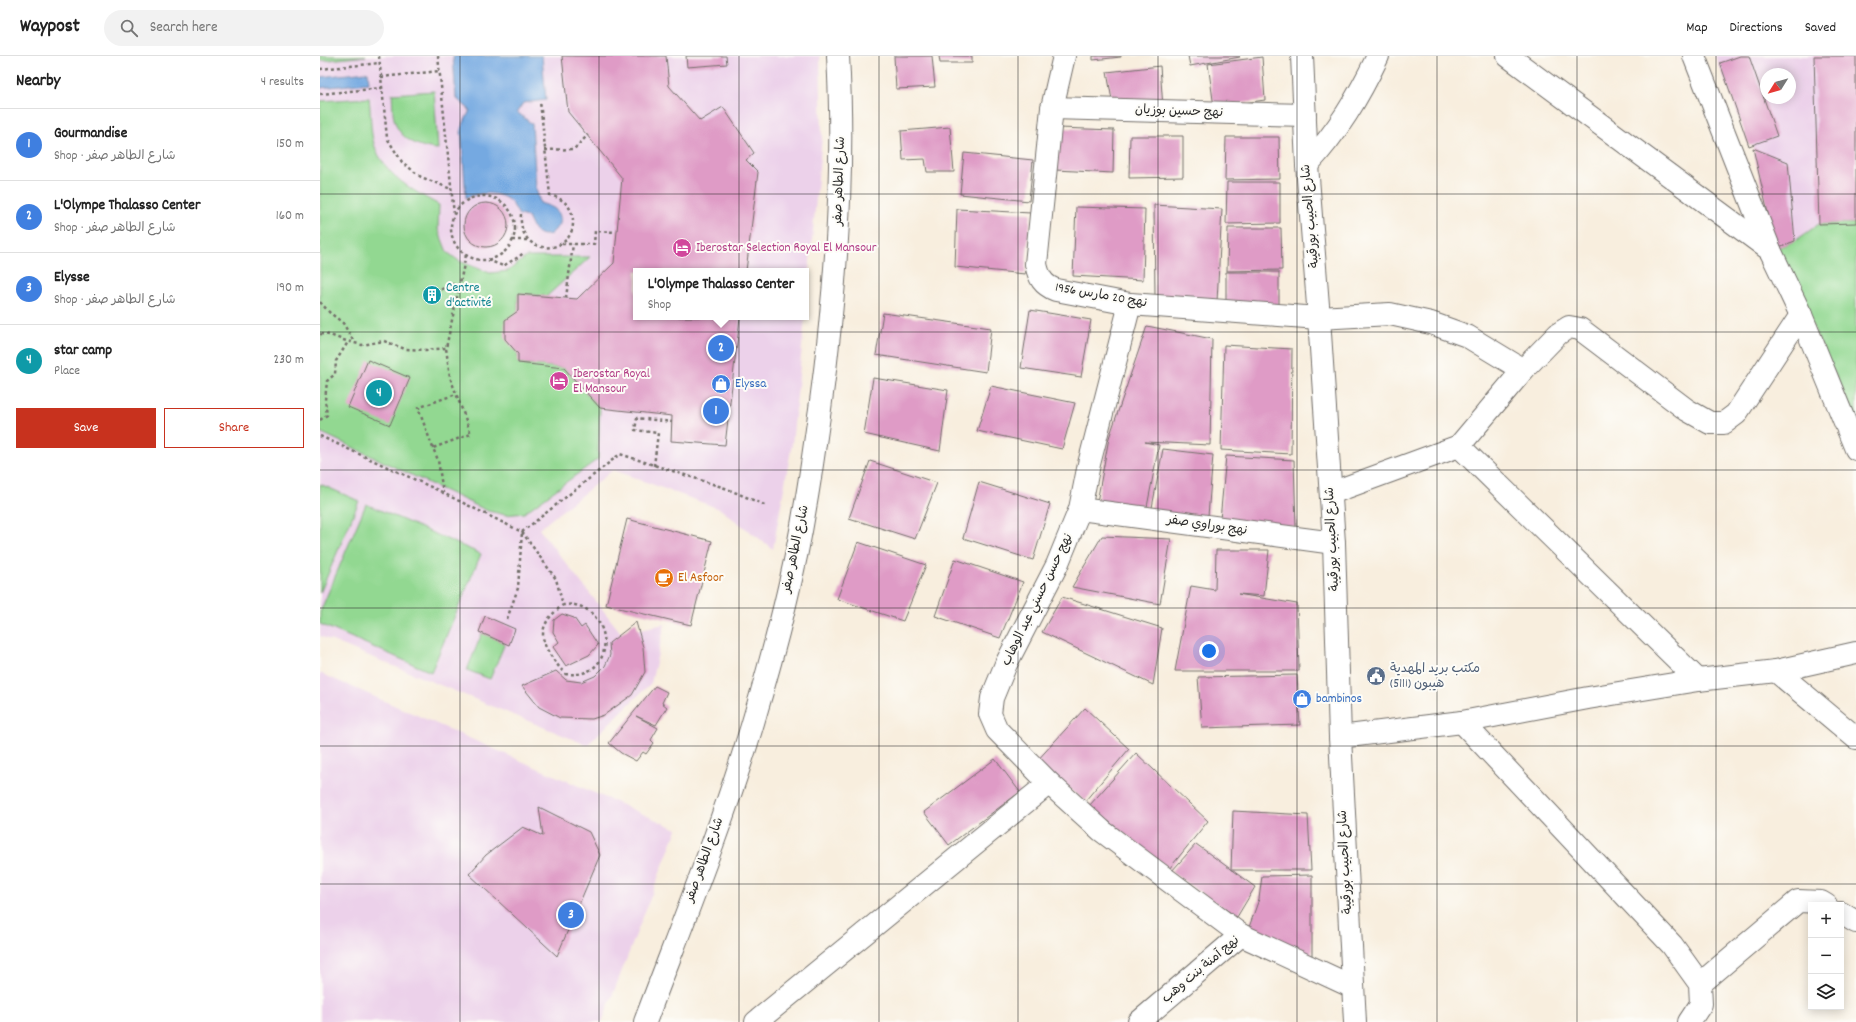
<!DOCTYPE html>
<html lang="en">
<head>
<meta charset="utf-8">
<style>
  :root { --surface:#fff; --page:#f2f2f2; --text:#222; --muted:#767676; --line:#e0e0e0; --accent:#c8321e }
  body { margin:0; font-family:Dekko,"Playpen Sans Arabic",sans-serif; background:var(--page); color:var(--text) }
  .controls { position:absolute; right:12px; bottom:12px; display:grid; overflow:hidden; border-radius:0px; box-shadow:0 2px 10px #0003 }
  .controls button { width:36px; height:36px; display:grid; place-items:center; padding:0; border:0; border-bottom:1px solid var(--line); background:var(--surface); color:var(--text); font:20px sans-serif }
  .compass { position:absolute; left:1440px; top:12px; width:36px; height:36px; border-radius:50%; background:var(--surface); box-shadow:0 2px 10px #0003; rotate:233deg }
  .you { position:absolute; left:889px; top:595px; width:14px; height:14px; margin:-10px; border:3px solid #fff; border-radius:50%; background:#1a73e8; box-shadow:0 0 0 6px #1a73e833 }
  .badge { display:grid; place-items:center; width:26px; height:26px; border-radius:50%; background:var(--accent); color:#fff; font-size:13px; font-weight:700 }
  .pin { position:absolute; translate:-50% -50%; border:2px solid #fff; box-shadow:0 1px 4px #0006 }
  .popup { position:absolute; left:313px; top:212px; width:176px; height:52px; box-sizing:border-box; display:grid; place-content:center; border-radius:0px; background:var(--surface); filter:drop-shadow(0 1px 3px #0005); font-size:13px; white-space:nowrap; color:var(--muted) }
  .popup b { font-size:15px; color:var(--text) }
  .popup::after { content:''; position:absolute; left:50%; top:100%; margin-left:-8px; border:8px solid transparent; border-top-color:var(--surface) }
  .list { margin:0; padding:0; list-style:none }
  h2 { display:flex; justify-content:space-between; align-items:center; height:52px; margin:0; padding:0 16px; font-size:17px }
  h2 small { font-size:13px; font-weight:400; color:var(--muted) }
  .list li { display:grid; grid-template-columns:26px 1fr auto; gap:12px; align-items:center; box-sizing:border-box; height:72px; padding:0 16px; border-top:1px solid var(--line) }
  .list b { display:block; font-size:15px; white-space:nowrap }
  .list p { margin:0; font-size:13px; white-space:nowrap; color:var(--muted) }
  .list em { font-size:13px; font-style:normal; color:var(--muted) }
  .actions { display:flex; gap:8px; padding:12px 16px }
  .actions a { flex:1; padding:9px 0; border:1px solid var(--accent); border-radius:0px; text-align:center; font-size:14px; color:var(--accent) }
  .actions .main { background:var(--accent); color:#fff }
  .icon { flex:none; width:22px; height:22px; fill:none; stroke:currentColor; stroke-width:2; stroke-linecap:round; stroke-linejoin:round }
  .map { position:relative; flex:none; width:1536px; height:966px; overflow:hidden }
  header { display:flex; align-items:center; gap:24px; box-sizing:border-box; height:56px; padding:0 20px; background:var(--surface); border-bottom:1px solid var(--line) }
  header strong { font-size:19px }
  nav { display:flex; gap:22px; margin-inline-start:auto; font-size:14px }
  .search { width:280px; height:36px; background:var(--page); display:flex; align-items:center; gap:10px; box-sizing:border-box; padding:0 14px; border-radius:22px; color:var(--muted); font-size:15px }
  main { display:flex }
  aside { flex:1; background:var(--surface) }
  .map>svg:first-child { display:block }
</style>
</head>
<body>
<header>
<strong>Waypost</strong>
<div class="search"><svg class="icon" aria-label="search" viewBox="0 0 24 24"><circle cx="10" cy="10" r="6"/><path d="M15 15l6 6"/></svg>Search here</div>
<nav><a>Map</a><a>Directions</a><a>Saved</a></nav>
</header>
<main>
<aside>
<h2>Nearby<small>4 results</small></h2>
<ul class="list">
<li><span class="badge" style="background:#3f7fe0">1</span><div><b>Gourmandise</b><p>Shop · شارع الطاهر صفر</p></div><em>150 m</em></li>
<li><span class="badge" style="background:#3f7fe0">2</span><div><b>L'Olympe Thalasso Center</b><p>Shop · شارع الطاهر صفر</p></div><em>160 m</em></li>
<li><span class="badge" style="background:#3f7fe0">3</span><div><b>Elysse</b><p>Shop · شارع الطاهر صفر</p></div><em>190 m</em></li>
<li><span class="badge" style="background:#0f9aa8">4</span><div><b>star camp</b><p>Place</p></div><em>230 m</em></li>
</ul>
<div class="actions"><a class="main">Save</a><a>Share</a></div>
</aside>
<div class="map">
<svg width="1536" height="966" viewBox="0 0 1536 966">
  <rect width="100%" height="100%" fill="#fdfcf7"/>
  <filter id="ink" filterUnits="userSpaceOnUse"><feTurbulence type="fractalNoise" baseFrequency=".025" numOctaves="2"/><feDisplacementMap in="SourceGraphic" scale="8" xChannelSelector="R" yChannelSelector="G"/><feConvolveMatrix kernelMatrix="1 2 1 2 8 2 1 2 1" color-interpolation-filters="sRGB"/></filter>
  <filter id="wash" filterUnits="userSpaceOnUse"><feTurbulence type="fractalNoise" baseFrequency=".012" numOctaves="4" result="noise"/><feDisplacementMap in="SourceGraphic" scale="16" xChannelSelector="R" yChannelSelector="G"/><feGaussianBlur stdDeviation="0.9" result="paint"/><feColorMatrix in="noise" values="0 0 0 0 0 0 0 0 0 0 0 0 0 0 0 0 0 1.4 0 .05"/><feComposite in="paint" operator="in"/></filter>
  <g filter="url(#wash)">
    <rect width="100%" height="100%" fill="#f8eede"/>
    <!-- built -->
    <g fill="#ecd1ea" fill-rule="evenodd">
      <polygon points="0,0 500,0 502,81 486,247 486,215 316,215 316,261 485,261 472,388 453,493 400,453 293,414 219,473 301,577 345,568 331,627 267,689 0,580"/>
      <path d="M1395,0H1536V364L1456,192L1433,92ZM1446,18H1470V42H1446Z"/>
      <polygon points="0,617 357,773 282,966 0,966"/>
    </g>
    <!-- green -->
    <g fill="#92d891" stroke="#5e825e">
      <polygon points="0,0 46,0 0,5"/>
      <path d="M114,35L118,93C101,92 80,84 75,66C72,58 73,46 72,38Z"/>
      <path d="M49,42C51,56 50,74 54,88C64,119 92,134 119,149L118,173L127,196L139,205L170,217L188,215L206,201H270L227,240L198,238V307L244,312L280,352L278,403L204,457L186,459L168,455L0,376V45Z"/>
      <polygon points="1536,167 1536,364 1456,192 1475,185 1499,168"/>
      <polygon points="0,428 39,445 0,537"/>
      <polygon points="46,448 161,498 111,616 0,568 0,556"/>
      <polygon points="162,577 185,587 170,623 147,614"/>
    </g>
    <!-- water -->
    <g fill="#74a9e1" stroke="#506a86">
      <path d="M133,0H222L226,44L203,47L197,56L212,68L216,132L220,147C232,151 242,153 240,168L231,178C216,182 213,172 208,161L199,159C196,155 194,149 190,145C178,135 159,136 146,142L141,73L150,54L136,42Z"/>
      <polygon points="48,16 49,27 0,32 0,21"/>
    </g>
    <g id="blocks">
      <!-- building -->
      <g fill="#df9bc6">
        <polygon points="242,0 346,0 349,30 380,65 403,51 434,97 426,104 438,116 426,215 316,215 316,261 420,261 405,389 351,385 352,360 280,352 244,312 198,307 198,298 185,283 185,264 198,255 198,238 257,243 294,207 302,122 248,56"/>
        <polygon points="366,0 406,0 407,8 367,11"/>
        <polygon points="574,0 612,0 615,31 576,33"/>
        <polygon points="619,0 652,0 652,7 620,7"/>
        <polygon points="773,0 801,0 801,1 773,4"/>
        <polygon points="868,0 919,0 920,1 870,10"/>
        <polygon points="1420,0 1429,0 1457,80 1429,90 1400,7"/>
        <polygon points="1494,0 1536,0 1536,167 1499,168"/>
        <polygon points="942,1 945,44 894,51 888,8"/>
        <polygon points="840,10 843,52 793,50 787,16"/>
        <polygon points="630,71 634,116 607,116 605,103 583,104 581,75"/>
        <polygon points="739,72 794,74 793,117 736,114"/>
        <polygon points="810,80 863,80 863,121 809,122"/>
        <polygon points="906,81 959,81 960,123 905,124"/>
        <polygon points="1433,92 1468,106 1475,185 1456,192"/>
        <polygon points="644,97 713,104 709,145 640,138"/>
        <polygon points="907,126 960,126 960,167 906,168"/>
        <circle cx="166" cy="169" r="22"/>
        <polygon points="834,149 902,153 897,245 835,242"/>
        <polygon points="756,151 825,153 823,224 753,220"/>
        <polygon points="637,153 711,157 705,218 635,211"/>
        <polygon points="908,172 961,172 962,214 907,215"/>
        <polygon points="906,216 959,216 959,250 906,249"/>
        <polygon points="110,231 119,240 113,246 104,237"/>
        <polygon points="710,254 771,264 761,321 701,312"/>
        <polygon points="563,257 671,272 666,316 556,299"/>
        <polygon points="827,270 892,283 890,389 825,386 839,389 827,451 777,446 789,382"/>
        <polygon points="904,289 972,293 971,398 901,394"/>
        <polygon points="48,304 90,322 70,369 28,351"/>
        <polygon points="553,322 628,334 620,395 544,378"/>
        <polygon points="671,330 755,347 742,393 657,375"/>
        <polygon points="843,393 893,399 888,460 831,457"/>
        <polygon points="906,400 974,404 976,471 900,464"/>
        <polygon points="550,405 617,427 595,483 529,462"/>
        <polygon points="659,426 730,448 713,504 643,482"/>
        <polygon points="307,463 392,485 371,569 286,549"/>
        <polygon points="782,480 851,483 840,548 752,531"/>
        <polygon points="538,486 606,509 583,565 517,543"/>
        <polygon points="896,494 949,494 944,540 918,538 977,548 979,615 855,615 871,530 895,534"/>
        <polygon points="635,503 703,526 680,582 615,560"/>
        <polygon points="742,541 842,572 833,629 722,576"/>
        <polygon points="242,558 254,562 261,572 265,569 278,589 269,599 246,610 233,591 239,586 233,576 234,564"/>
        <polygon points="165,560 195,573 189,589 159,576"/>
        <polygon points="316,566 323,591 325,616 312,639 284,659 272,663 240,662 219,651 202,630 236,615 246,624 261,626 275,620 285,610 290,599 289,587"/>
        <polygon points="977,619 980,669 882,672 878,621"/>
        <polygon points="335,630 347,636 342,647 347,651 336,669 316,660 338,672 331,684 334,687 326,698 323,696 316,705 301,697 289,687"/>
        <polygon points="765,652 809,693 765,745 715,707"/>
        <polygon points="816,697 888,765 849,813 769,750"/>
        <polygon points="675,703 700,736 629,789 604,756"/>
        <polygon points="219,751 269,776 280,799 237,900 149,818 166,799 203,771 223,780"/>
        <polygon points="913,755 988,759 991,814 911,814"/>
        <polygon points="876,788 935,831 917,861 851,816"/>
        <polygon points="992,819 992,900 927,877 939,843 942,820"/>
      </g>
    </g>
  </g>
  <g filter="url(#ink)">
    <use href="#blocks" fill-opacity="0" stroke="#736f6a" stroke-width="1"/>
    <g fill="none" stroke-linecap="round" stroke-linejoin="round">
      <defs>
        <g id="street">
          <path d="M744,0L732,52L716,208C719,222 723,229 736,234L810,248L999,262L1070,258L1111,267L1147,280L1203,314"/>
          <polyline points="1188,0 1450,194"/>
          <polyline points="1374,0 1450,194 1481,259 1536,393"/>
          <polyline points="732,52 985,59"/>
          <path d="M987,109C1018,75 1038,42 1058,0"/>
          <polyline points="1011,437 1139,390"/>
          <polyline points="760,453 1014,487"/>
          <polyline points="1456,615 1536,682"/>
          <polyline points="1378,624 1139,390 1203,314 1238,278 1249,271 1260,273 1367,354 1390,367 1404,367 1416,358 1481,259"/>
          <polyline points="1142,666 1352,889 1380,928 1381,948 1369,966"/>
          <polyline points="1020,681 1142,666 1268,642 1378,624 1456,615 1536,597"/>
          <polyline points="729,727 677,674 670,658 672,642 686,608 737,509 760,453 769,408 810,248"/>
          <polyline points="1521,857 1536,866"/>
          <polyline points="1380,928 1478,845 1501,846 1506,849"/>
          <polyline points="436,966 729,727 782,775 921,879"/>
          <polyline points="819,966 921,879 1033,931"/>
        </g>
        <g id="secondary">
          <polyline points="982,0 987,109 999,262 1014,487 1020,681 1035,966"/>
          <path d="M325,966C362,868 402,770 432,670C453,599 473,526 485,452C491,419 495,386 500,353C516,236 525,119 518,0"/>
        </g>
      </defs>
      <!-- street casing -->
      <use href="#street" stroke="#736f6a" stroke-width="24"/>
      <!-- secondary casing -->
      <use href="#secondary" stroke="#736f6a" stroke-width="24"/>
      <!-- path -->
      <g stroke="#736f6a" stroke-width="2.5" stroke-dasharray="3 3" stroke-linecap="butt">
        <polyline points="59,0 67,82 82,106 101,121 131,133"/>
        <polyline points="118,0 134,159"/>
        <polyline points="0,13 60,7"/>
        <polyline points="61,21 120,15"/>
        <polyline points="0,38 62,32"/>
        <polyline points="225,94 254,93 268,79"/>
        <circle cx="163" cy="172" r="32"/>
        <path d="M201,158C197,206 262,199 252,158C249,147 240,142 230,139L220,45"/>
        <polyline points="192,184 208,184"/>
        <polyline points="242,188 274,188 275,175 296,176"/>
        <polyline points="146,199 126,292 130,321 151,378 113,392 118,404 123,437 202,476 300,398 405,432 447,450"/>
        <polyline points="168,204 183,210 200,200 204,196"/>
        <polyline points="116,237 130,228 139,229"/>
        <polyline points="246,242 253,188"/>
        <polyline points="0,246 9,256 23,267 34,286"/>
        <polyline points="0,278 10,279 23,284 42,289 64,285 85,293 106,294 126,292"/>
        <polyline points="0,364 7,359 5,344 7,325 15,318 16,305 28,286"/>
        <polyline points="0,380 122,436"/>
        <polyline points="113,392 98,352 136,338"/>
        <polyline points="334,410 338,377 315,374 317,362 352,366"/>
        <path d="M202,476L236,523L243,549C246,549 251,548 255,549C293,556 299,624 245,618C223,592 210,574 243,549"/>
        <polyline points="187,563 198,532 202,476"/>
      </g>
      <!-- street -->
      <use href="#street" stroke="#fff" stroke-width="22"/>
      <!-- secondary -->
      <use href="#secondary" stroke="#fff" stroke-width="22"/>
    </g>
  </g>
  <!-- grid -->
  <path fill="none" stroke="#2b2b2b" stroke-width="1" stroke-opacity="0.55" d="M140,0V966M279,0V966M419,0V966M559,0V966M698,0V966M838,0V966M977,0V966M1117,0V966M1257,0V966M1396,0V966M0,138H1536M0,276H1536M0,414H1536M0,552H1536M0,690H1536M0,828H1536"/>
  <!-- icons -->
  <defs>
    <symbol id="hotel-disc" viewBox="-11 -11 22 22"><circle r="9.5" fill="#d1479c" stroke="#fdfcf7"/><path d="M-6-4.5h1.5V1H6V5H4.5V3h-9V5H-6ZM-4 0a1.8 1.8 0 1 1 3.6 0ZM.5 0V-2.5h3Q6-2.5 6 0Z" fill="#fff"/></symbol>
    <symbol id="building-disc" viewBox="-11 -11 22 22"><circle r="9.5" fill="#0f9aa8" stroke="#fdfcf7"/><path d="M-4-6H4V6H1V3H-1V6H-4ZM-2.5-4.3h1.7v1.8h-1.7ZM.8-4.3h1.7v1.8H.8ZM-2.5-1h1.7V.8h-1.7ZM.8-1h1.7V.8H.8Z" fill="#fff"/></symbol>
    <symbol id="shop-disc" viewBox="-11 -11 22 22"><circle r="9.5" fill="#3f7fe0" stroke="#fdfcf7"/><path d="M-5-2.5h2.3a2.7 3.5 0 0 1 5.4 0H5L5.5 6h-11ZM-1.5-2.5h3a1.5 2.3 0 0 0-3 0Z" fill="#fff"/></symbol>
    <symbol id="cafe-disc" viewBox="-11 -11 22 22"><circle r="9.5" fill="#e8710a" stroke="#fdfcf7"/><path d="M-5.5-4.5H6V0H3Q3 3.5 0 3.5H-2.5Q-5.5 3.5-5.5 0ZM3-3.2v2h1.7v-2ZM-6 4.5H4V6H-6Z" fill="#fff"/></symbol>
    <symbol id="civic-disc" viewBox="-11 -11 22 22"><circle r="9.5" fill="#5c6f8a" stroke="#fdfcf7"/><path d="M-.6-6.5H3V-4.5H.6V-3L4-1V1h2V6H-6V1h2V-1L-.6-3ZM-1.2 2.5V6h2.4V2.5Z" fill="#fff"/></symbol>
  </defs>
  <g fill-rule="evenodd">
    <use href="#hotel-disc" x="351" y="181" width="22" height="22"/>
    <use href="#building-disc" x="101" y="228" width="22" height="22"/>
    <use href="#hotel-disc" x="228" y="314" width="22" height="22"/>
    <use href="#shop-disc" x="390" y="317" width="22" height="22"/>
    <use href="#cafe-disc" x="333" y="511" width="22" height="22"/>
    <use href="#civic-disc" x="1045" y="609" width="22" height="22"/>
    <use href="#shop-disc" x="971" y="632" width="22" height="22"/>
  </g>
  <g text-anchor="middle" dominant-baseline="central" stroke-width="4" stroke-linejoin="round" paint-order="stroke">
    <!-- street labels -->
    <g font-size="13" fill="#2b2b2b" stroke="#fdfcf7">
      <text transform="translate(859 56) rotate(2)">نهج حسين بوزيان</text>
      <text transform="translate(520 125) rotate(-88)">شارع الطاهر صفر</text>
      <text transform="translate(991 160) rotate(-95)">شارع الحبيب بورقيبة</text>
      <text transform="translate(781 240) rotate(10)">نهج 20 مارس 1956</text>
      <text transform="translate(887 470) rotate(8)">نهج بوراوي صفر</text>
      <text transform="translate(1013 483) rotate(-93)">شارع الحبيب بورقيبة</text>
      <text transform="translate(476 493) rotate(-78)">شارع الطاهر صفر</text>
      <text transform="translate(718 544) rotate(-64)">نهج حسن حسني عبد الوهاب</text>
      <text transform="translate(385 804) rotate(-70)">شارع الطاهر صفر</text>
      <text transform="translate(1026 806) rotate(-93)">شارع الحبيب بورقيبة</text>
      <text transform="translate(881 914) rotate(-40)">نهج آمنة بنت وهب</text>
    </g>
    <!-- hotel labels -->
    <g font-size="13" fill="#b23c85" stroke="#fdfcf7" text-anchor="start">
      <text x="376" y="192">Iberostar Selection Royal El Mansour</text>
      <text x="253" y="318">Iberostar Royal<tspan x="253" dy="15">El Mansour</tspan></text>
    </g>
    <!-- culture labels -->
    <g font-size="13" fill="#0d838f" stroke="#fdfcf7" text-anchor="start">
      <text x="126" y="232">Centre<tspan x="126" dy="15">d'activité</tspan></text>
    </g>
    <!-- shop labels -->
    <g font-size="13" fill="#366cbe" stroke="#fdfcf7" text-anchor="start">
      <text x="415" y="328">Elyssa</text>
      <text x="996" y="643">bambinos</text>
    </g>
    <!-- food labels -->
    <g font-size="13" fill="#c56008" stroke="#fdfcf7" text-anchor="start">
      <text x="358" y="522">El Asfoor</text>
    </g>
    <!-- service labels -->
    <g font-size="13" fill="#4e5e75" stroke="#fdfcf7" text-anchor="start">
      <text x="1070" y="613">مكتب بريد المهدية<tspan x="1070" dy="15">هيبون (5111)</tspan></text>
    </g>
  </g>
</svg>
<div class="controls">
<button>+</button>
<button>−</button>
<button><svg class="icon" aria-label="layers" viewBox="0 0 24 24"><path d="M12 4l9 5-9 5-9-5zM3 14l9 5 9-5"/></svg></button>
</div>
<svg class="compass" viewBox="-18 -18 36 36"><path d="M0-13l5 13h-10z" fill="#e53935"/><path d="M0 13l5-13h-10z" fill="#767676"/></svg>
<div class="you"></div>
<div class="pin badge" style="left:396px;top:355px;background:#3f7fe0">1</div>
<div class="pin badge" style="left:401px;top:292px;background:#3f7fe0">2</div>
<div class="popup"><b>L'Olympe Thalasso Center</b>Shop</div>
<div class="pin badge" style="left:251px;top:859px;background:#3f7fe0">3</div>
<div class="pin badge" style="left:59px;top:337px;background:#0f9aa8">4</div>
</div>
</main>
</body>
</html>
